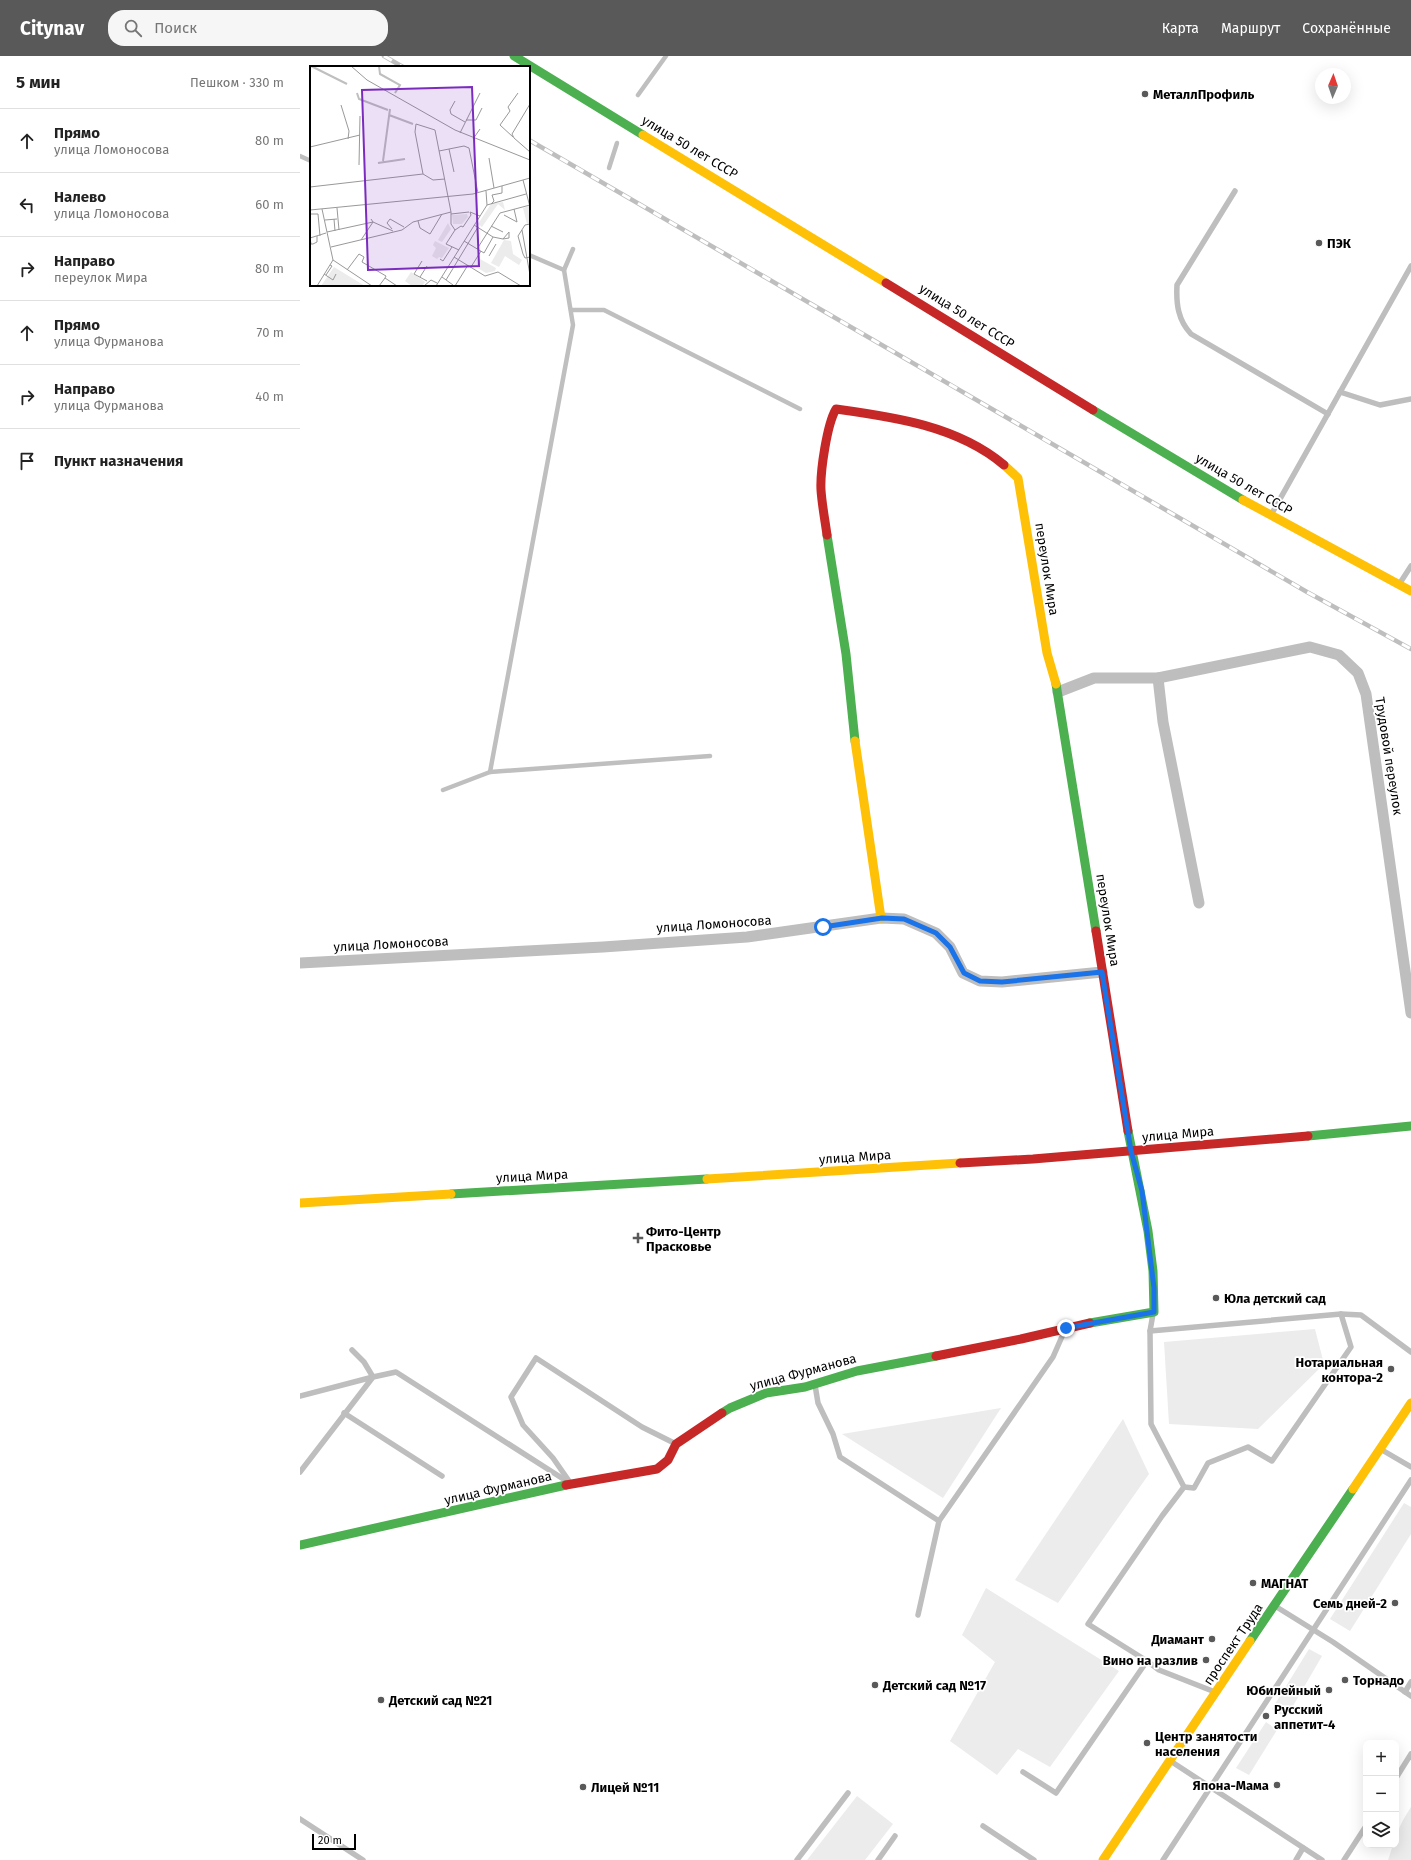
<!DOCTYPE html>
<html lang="ru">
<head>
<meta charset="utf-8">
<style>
  :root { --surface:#fff; --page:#f6f6f6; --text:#222; --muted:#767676; --line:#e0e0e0; --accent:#595959 }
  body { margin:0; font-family:"Fira Sans",sans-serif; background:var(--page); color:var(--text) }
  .controls { position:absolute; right:12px; bottom:12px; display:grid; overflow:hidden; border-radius:8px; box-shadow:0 4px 16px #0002 }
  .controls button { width:36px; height:36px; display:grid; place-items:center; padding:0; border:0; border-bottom:1px solid var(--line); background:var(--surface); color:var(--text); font:20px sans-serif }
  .compass { position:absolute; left:1015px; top:12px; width:36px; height:36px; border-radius:50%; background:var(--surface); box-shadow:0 4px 16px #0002; rotate:2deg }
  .scale { position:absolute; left:12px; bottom:10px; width:44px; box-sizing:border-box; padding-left:4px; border:2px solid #000; border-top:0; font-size:11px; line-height:14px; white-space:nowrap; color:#000; -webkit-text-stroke:3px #fff; paint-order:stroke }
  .stop { position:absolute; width:12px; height:12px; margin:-9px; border:3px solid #1a73e8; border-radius:50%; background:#fff }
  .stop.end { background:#1a73e8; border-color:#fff; box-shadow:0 1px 4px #0008 }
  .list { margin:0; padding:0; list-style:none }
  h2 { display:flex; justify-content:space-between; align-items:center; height:52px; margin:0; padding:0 16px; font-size:17px }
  h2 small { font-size:13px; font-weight:400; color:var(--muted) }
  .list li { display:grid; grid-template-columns:26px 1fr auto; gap:12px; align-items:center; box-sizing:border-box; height:64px; padding:0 16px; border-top:1px solid var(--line) }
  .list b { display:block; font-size:15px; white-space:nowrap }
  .list p { margin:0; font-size:13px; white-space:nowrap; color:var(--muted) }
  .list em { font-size:13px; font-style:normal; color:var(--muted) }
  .icon { flex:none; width:22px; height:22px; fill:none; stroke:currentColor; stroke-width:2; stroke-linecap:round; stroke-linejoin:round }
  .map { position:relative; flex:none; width:1111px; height:1804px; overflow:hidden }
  header { display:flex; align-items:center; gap:24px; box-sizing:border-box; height:56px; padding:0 20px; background:var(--accent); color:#fff }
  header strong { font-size:19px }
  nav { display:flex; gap:22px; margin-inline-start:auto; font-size:14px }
  .search { width:280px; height:36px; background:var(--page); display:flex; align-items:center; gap:10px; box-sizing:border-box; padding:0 14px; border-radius:16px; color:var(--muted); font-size:15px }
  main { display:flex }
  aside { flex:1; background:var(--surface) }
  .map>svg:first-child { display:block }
</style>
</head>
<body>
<header>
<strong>Citynav</strong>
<div class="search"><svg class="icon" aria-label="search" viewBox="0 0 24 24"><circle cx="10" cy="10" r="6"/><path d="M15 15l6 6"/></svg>Поиск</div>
<nav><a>Карта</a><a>Маршрут</a><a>Сохранённые</a></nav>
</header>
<main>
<aside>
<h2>5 мин<small>Пешком · 330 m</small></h2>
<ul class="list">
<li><svg class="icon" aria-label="ahead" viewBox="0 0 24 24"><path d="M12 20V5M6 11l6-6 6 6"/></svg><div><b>Прямо</b><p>улица Ломоносова</p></div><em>80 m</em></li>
<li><svg class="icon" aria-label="left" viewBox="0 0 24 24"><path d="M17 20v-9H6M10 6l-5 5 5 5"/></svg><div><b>Налево</b><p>улица Ломоносова</p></div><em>60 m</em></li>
<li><svg class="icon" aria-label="right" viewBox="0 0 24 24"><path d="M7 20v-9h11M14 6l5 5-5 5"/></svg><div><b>Направо</b><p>переулок Мира</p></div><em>80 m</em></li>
<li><svg class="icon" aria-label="ahead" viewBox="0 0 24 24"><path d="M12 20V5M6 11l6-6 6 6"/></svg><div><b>Прямо</b><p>улица Фурманова</p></div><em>70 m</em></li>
<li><svg class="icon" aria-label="right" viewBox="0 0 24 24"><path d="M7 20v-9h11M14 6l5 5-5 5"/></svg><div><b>Направо</b><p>улица Фурманова</p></div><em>40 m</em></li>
<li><svg class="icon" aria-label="arrive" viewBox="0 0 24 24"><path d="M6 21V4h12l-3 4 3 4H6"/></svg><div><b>Пункт назначения</b></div></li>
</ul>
</aside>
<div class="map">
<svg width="1111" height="1804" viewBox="0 0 1111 1804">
  <rect width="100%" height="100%" fill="#fff"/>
  <!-- green -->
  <g fill="#ececec">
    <polygon points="1015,1273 1024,1308 958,1373 869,1368 864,1286"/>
    <polygon points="701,1352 643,1442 542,1378"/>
    <polygon points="823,1363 849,1418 758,1547 715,1524"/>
    <polygon points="1104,1447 1111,1451 1111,1478 1050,1575 1030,1563"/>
    <polygon points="686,1532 819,1615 750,1711 718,1693 697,1719 650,1685 695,1606 662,1579"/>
    <polygon points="1009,1593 1022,1600 986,1662 972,1653"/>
    <polygon points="966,1666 977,1674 949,1719 936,1712"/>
    <polygon points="557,1740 593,1768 565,1804 507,1804"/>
    <path d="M1111,1751V1804H1088L1093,1789H1096C1096,1774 1103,1764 1111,1751Z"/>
  </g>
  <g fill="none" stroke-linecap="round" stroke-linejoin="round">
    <!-- stream -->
    <g stroke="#bfbfbf" stroke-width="4.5">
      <polyline points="338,39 366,0"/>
      <polyline points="0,100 11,105"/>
      <polyline points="309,112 317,87"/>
      <polyline points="229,199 264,214"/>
      <polyline points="271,254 304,254 500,353"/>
      <polyline points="190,716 273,269 264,214 273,193"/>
      <polyline points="143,734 190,716 410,700"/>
    </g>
    <!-- lane -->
    <g stroke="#bebebe" stroke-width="5.5">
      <path d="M935,135L877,229C876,248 878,264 891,278L1028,358"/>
      <polyline points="1040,336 1080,349 1111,343"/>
      <polyline points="971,459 1111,210"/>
      <polyline points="1100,527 1111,510"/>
      <polyline points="853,1258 850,1275 851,1368 884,1431 862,1460 788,1568 847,1605 859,1614 915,1636"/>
      <polyline points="850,1275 1041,1258"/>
      <polyline points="515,1329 518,1347 533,1378 540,1401 639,1465 753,1301 764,1276"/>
      <polyline points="0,1340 73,1321 64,1306 52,1294"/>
      <polyline points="44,1357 142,1420"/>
      <polyline points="1082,1394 1111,1411"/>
      <polyline points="0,1416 73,1321 96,1316 268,1426"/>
      <polyline points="269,1425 253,1402 223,1369 211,1341 236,1302 342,1371 376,1388"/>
      <polyline points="884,1431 894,1432 908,1407 948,1391 972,1405 1051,1291 1041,1258 1061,1259 1111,1296"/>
      <polyline points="975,1550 1033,1586 1111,1640"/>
      <polyline points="618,1559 639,1465"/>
      <polyline points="1105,1636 1111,1626"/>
      <polyline points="872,1706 1022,1804"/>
      <polyline points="723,1716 756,1737 847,1605"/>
      <polyline points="1096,1722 1111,1698"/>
      <polyline points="0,1763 63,1804"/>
      <polyline points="683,1770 734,1804"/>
      <polyline points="497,1804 548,1737"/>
      <polyline points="578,1804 595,1780"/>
      <polyline points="863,1804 1111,1424"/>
      <polyline points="996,1804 1003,1792"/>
      <polyline points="1044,1804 1066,1770"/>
    </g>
    <!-- street -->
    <g stroke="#bebebe" stroke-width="11">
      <polyline points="858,622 863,666 899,847"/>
      <polyline points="758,636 794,622 858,622 1010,591 1039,599 1058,617 1066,638 1111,957"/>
      <polyline points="0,907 303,891 447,881 581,862 604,863 636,877 650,891 663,917 680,925 702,926 802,916"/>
    </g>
    <!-- fast -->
    <g stroke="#4caf50" stroke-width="9">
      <polyline points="214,0 343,79"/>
      <polyline points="793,354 943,444"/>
      <polyline points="527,479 546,598 555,685"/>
      <polyline points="756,628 796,875"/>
      <polyline points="1008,1080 1111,1070"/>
      <polyline points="151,1138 407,1123"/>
      <polyline points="790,1267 854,1256 853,1215 848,1175 828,1075"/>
      <polyline points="422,1357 430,1352 466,1337 505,1331 557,1315 636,1300"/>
      <polyline points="0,1489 266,1429"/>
      <polyline points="950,1585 1053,1433"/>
    </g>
    <!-- slow -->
    <g stroke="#ffc107" stroke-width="9">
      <polyline points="343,79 586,227"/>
      <polyline points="704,409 718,422 747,597 756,628"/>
      <polyline points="943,444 1111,535"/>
      <polyline points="555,685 581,862"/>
      <polyline points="407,1123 660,1107"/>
      <polyline points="0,1147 151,1138"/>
      <polyline points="1053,1433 1111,1347"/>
      <polyline points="803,1804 950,1585"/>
    </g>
    <!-- jam -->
    <g stroke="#c62828" stroke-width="9">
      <polyline points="586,227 793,354"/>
      <path d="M527,479C525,464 522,449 521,434C520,416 527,368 536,353C594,361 658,370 704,409"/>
      <polyline points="796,875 828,1075"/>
      <polyline points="660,1107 733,1103 1008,1080"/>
      <polyline points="636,1300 721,1283 790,1267"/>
      <polyline points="266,1429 357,1413 368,1404 376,1388 422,1357"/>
    </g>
    <defs>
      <g id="rail">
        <polyline points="84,0 103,11"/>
        <polyline points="229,84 1007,536 1111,593"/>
      </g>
    </defs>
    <!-- rail casing -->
    <use href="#rail" stroke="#bebebe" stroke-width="4.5"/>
    <!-- rail -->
    <use href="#rail" stroke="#fff" stroke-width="3" stroke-dasharray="9" stroke-linecap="butt"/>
  </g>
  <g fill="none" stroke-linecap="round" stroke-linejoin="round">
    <!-- route -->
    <polyline stroke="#1a73e8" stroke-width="5" points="523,871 582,862 604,863 636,877 650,891 664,917 680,925 702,926 802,916 831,1095 842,1135 854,1232 854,1256 766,1272"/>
  </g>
  <!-- markers -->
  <g fill="#595959" stroke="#fff" stroke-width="1.5">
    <circle cx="845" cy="38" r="4"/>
    <circle cx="1019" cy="187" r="4"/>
    <path d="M336 1176h4v4h4v4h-4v4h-4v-4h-4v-4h4z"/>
    <circle cx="916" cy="1242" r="4"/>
    <circle cx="1091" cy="1313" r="4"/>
    <circle cx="953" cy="1527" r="4"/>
    <circle cx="1095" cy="1547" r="4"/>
    <circle cx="912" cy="1583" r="4"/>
    <circle cx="906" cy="1604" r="4"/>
    <circle cx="1045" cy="1624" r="4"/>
    <circle cx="575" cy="1629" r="4"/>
    <circle cx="1029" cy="1634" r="4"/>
    <circle cx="81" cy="1644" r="4"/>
    <circle cx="966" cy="1660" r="4"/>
    <circle cx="847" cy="1687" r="4"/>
    <circle cx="977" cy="1729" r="4"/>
    <circle cx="283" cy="1731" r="4"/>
  </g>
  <g text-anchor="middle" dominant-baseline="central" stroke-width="3.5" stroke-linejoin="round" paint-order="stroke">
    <!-- poi labels -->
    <g font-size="13" font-weight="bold" fill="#000" stroke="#fff" text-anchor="start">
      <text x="853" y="38">МеталлПрофиль</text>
      <text x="1027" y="187">ПЭК</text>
      <text x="346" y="1175">Фито-Центр<tspan x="346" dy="15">Прасковье</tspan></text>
      <text x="924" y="1242">Юла детский сад</text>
      <text x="1083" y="1306" text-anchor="end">Нотариальная<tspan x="1083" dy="15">контора-2</tspan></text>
      <text x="961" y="1527">МАГНАТ</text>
      <text x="1087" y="1547" text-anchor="end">Семь дней-2</text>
      <text x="904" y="1583" text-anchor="end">Диамант</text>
      <text x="898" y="1604" text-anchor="end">Вино на разлив</text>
      <text x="1053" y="1624">Торнадо</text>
      <text x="583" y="1629">Детский сад №17</text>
      <text x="1021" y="1634" text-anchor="end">Юбилейный</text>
      <text x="89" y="1644">Детский сад №21</text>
      <text x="974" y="1653">Русский<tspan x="974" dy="15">аппетит-4</tspan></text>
      <text x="855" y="1680">Центр занятости<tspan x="855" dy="15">населения</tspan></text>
      <text x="969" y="1729" text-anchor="end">Япона-Мама</text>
      <text x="291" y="1731">Лицей №11</text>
    </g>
    <!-- street labels -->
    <g font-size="13" fill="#000" stroke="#fff">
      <text transform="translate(390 91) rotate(31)">улица 50 лет СССР</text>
      <text transform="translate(667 260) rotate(32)">улица 50 лет СССР</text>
      <text transform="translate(944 428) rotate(30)">улица 50 лет СССР</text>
      <text transform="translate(747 513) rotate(81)">переулок Мира</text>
      <text transform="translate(1089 700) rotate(81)">Трудовой переулок</text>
      <text transform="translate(808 864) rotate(81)">переулок Мира</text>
      <text transform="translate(414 868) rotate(-4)">улица Ломоносова</text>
      <text transform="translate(91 888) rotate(-3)">улица Ломоносова</text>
      <text transform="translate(878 1078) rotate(-5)">улица Мира</text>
      <text transform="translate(555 1101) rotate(-4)">улица Мира</text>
      <text transform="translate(232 1120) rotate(-3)">улица Мира</text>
      <text transform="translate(503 1316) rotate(-15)">улица Фурманова</text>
      <text transform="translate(198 1432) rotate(-13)">улица Фурманова</text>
      <text transform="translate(933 1588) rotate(-56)">проспект Труда</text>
    </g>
  </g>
  <!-- overview -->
  <g transform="translate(10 10)">
    <rect width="220" height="220" fill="#fff"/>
    <path d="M193,136L195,144L188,138L172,161L168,158L181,138ZM219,140L220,157L217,158L213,142ZM157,148L158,151L152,158H143L142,149ZM138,157L141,163L132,176L128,174ZM194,174L201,175L203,188L212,194L209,199L195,190L189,201L181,197ZM125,175L139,182L132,192L129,191L127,193L122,190L126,182L123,179ZM170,193L186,202L185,205L176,207L166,201ZM24,201L55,220H11ZM101,206L115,216L112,220H102L95,215Z" fill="#ececec"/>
    <path fill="none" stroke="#bfbfbf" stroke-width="2" d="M1,0L37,18M69,0L70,8L90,19L85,27M47,27L49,33L78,44M79,49L103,58M73,95L80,43M68,97L95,93"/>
    <path fill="none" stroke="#999" stroke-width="1" d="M41,0L57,14L145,64L220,94M145,35L140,44L141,48L155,56M220,38L202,68L204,72L220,86M31,39L39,65L38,73M156,54H166L172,42M150,67L170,27M203,71L190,59L200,45L198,41L208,27M163,73L170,63M0,81L50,69M139,83L144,106M129,85L154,80L159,82L168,127M179,92L184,122M49,99L50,50M213,114L220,141M0,121L113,108L123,114L135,113M181,138L184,135L182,129L192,127V120M177,139L216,128M27,142L29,164M0,144L163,128L220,112M141,146V158L145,164L136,178L149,184M0,148H8L10,170M141,148L159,146M194,149L207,156L204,143M24,153L25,165M15,154L27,153M108,155L110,162L120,168L132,148M220,158L215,159L208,170L213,188L215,192L220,191M181,160L193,166M82,163L77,157L80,153L94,161M145,164L151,160L153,161L161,149L160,146L170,150M212,164L220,209M17,166L63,156L61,153M183,171L193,173L199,166V172L193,173M0,172L1,178H3L7,176V170M0,172L16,167M51,174L63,156L83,165M154,175L174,187L183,171L164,159M21,181L92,164L103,156L141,146L125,64L106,58L105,66L113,108M167,183L190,147L220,139M179,190L186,178M144,191L175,210L188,206L211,220M130,193L133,195L142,181M23,194L62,220M112,195L104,208L117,215M161,201L171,185M37,204L49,188L54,191L52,196L76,210L75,212M14,208L23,214L26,208M16,209L22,200L20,199M110,211L117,200M132,211L143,219M136,214L168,161M7,220L23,194L12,143M69,220L75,212L87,220M114,220L121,214L127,217M126,220L177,139L176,125M145,220L158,199"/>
    <path fill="#7b2cbf" fill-opacity="0.15" stroke="#7b2cbf" stroke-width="2" d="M162,21L169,200L58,204L52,24Z"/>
    <rect width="220" height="220" fill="none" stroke="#000" stroke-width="2"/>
  </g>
</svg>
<div class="controls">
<button>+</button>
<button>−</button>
<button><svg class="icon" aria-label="layers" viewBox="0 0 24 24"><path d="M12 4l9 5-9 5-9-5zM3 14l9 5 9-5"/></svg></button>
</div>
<svg class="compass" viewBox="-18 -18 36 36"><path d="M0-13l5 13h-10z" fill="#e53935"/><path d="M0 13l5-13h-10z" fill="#767676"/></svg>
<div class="scale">20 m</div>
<div class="stop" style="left:523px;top:871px"></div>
<div class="stop end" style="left:766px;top:1272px"></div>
</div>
</main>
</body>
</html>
